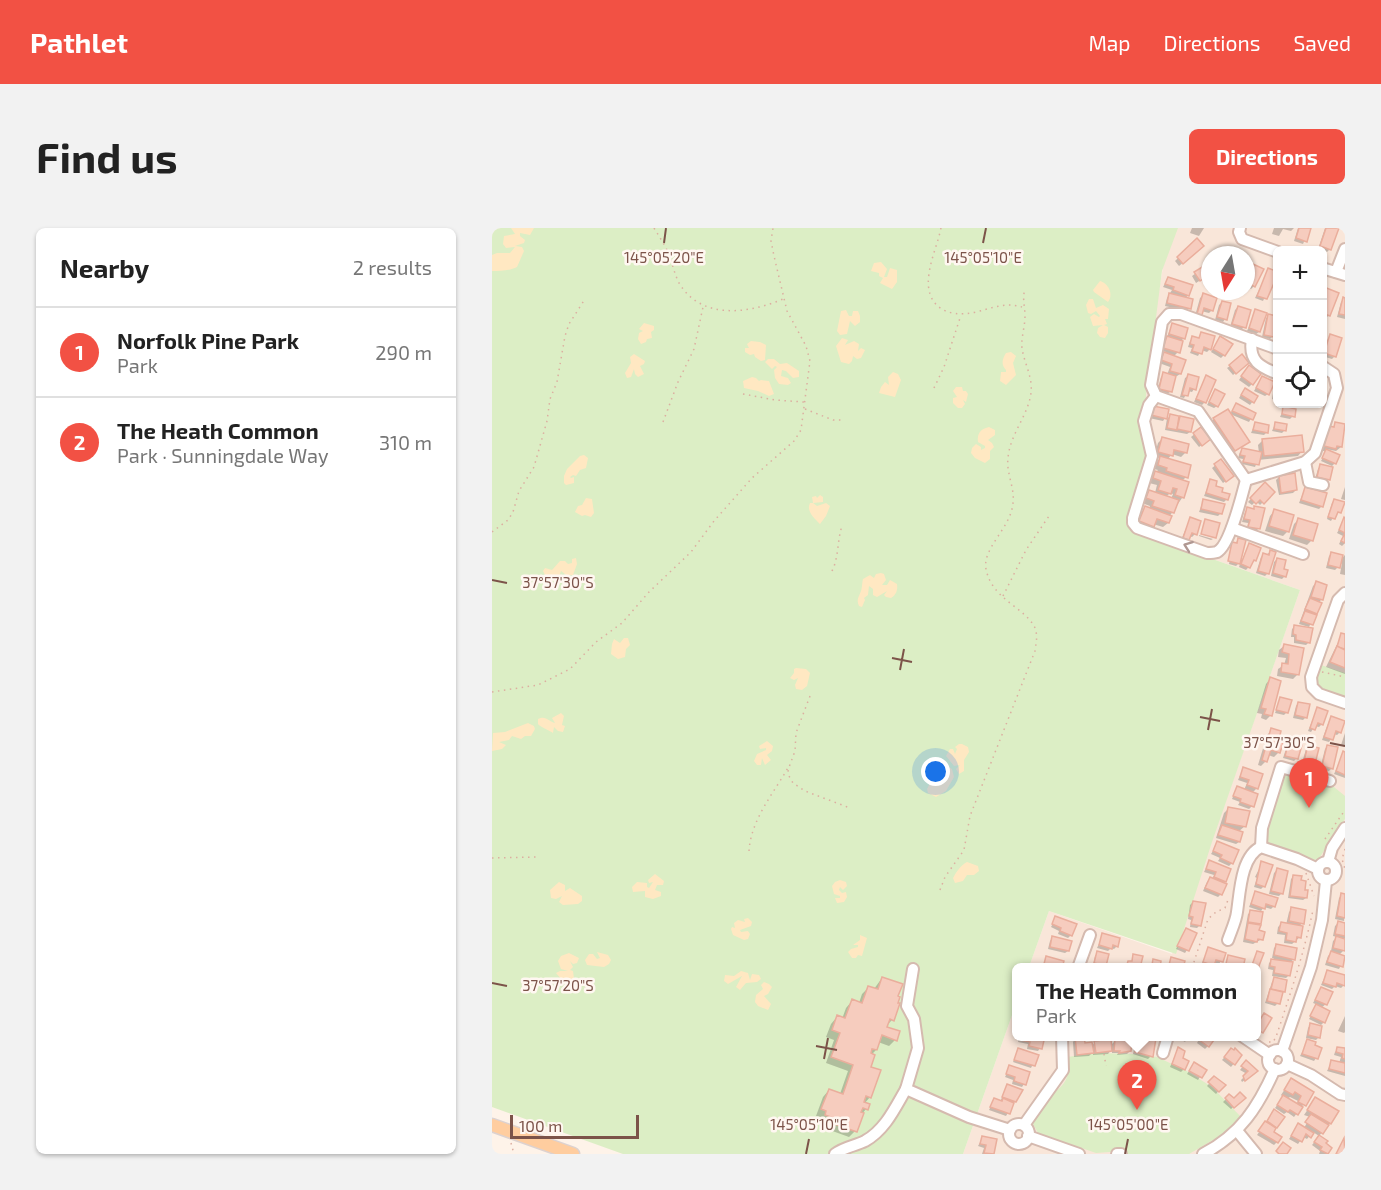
<!DOCTYPE html>
<html lang="en">
<head>
<meta charset="utf-8">
<style>
  :root { --surface:#fff; --page:#f2f2f2; --text:#222; --muted:#767676; --line:#e0e0e0; --accent:#f25144 }
  body { margin:0; font-family:"Exo 2",sans-serif; background:var(--page); color:var(--text) }
  .controls { position:absolute; right:18px; top:18px; display:grid; overflow:hidden; border-radius:9px; box-shadow:0 2px 4px #0004 }
  .controls button { width:54px; height:54px; display:grid; place-items:center; padding:0; border:0; border-bottom:2px solid var(--line); background:var(--surface); color:var(--text); font:30px sans-serif }
  .compass { position:absolute; left:709px; top:18px; width:54px; height:54px; border-radius:50%; background:var(--surface); box-shadow:0 2px 4px #0004; rotate:191deg }
  .scale { position:absolute; left:18px; bottom:15px; width:129px; box-sizing:border-box; padding-left:6px; border:3px solid #7c5349; border-top:0; font-size:16px; line-height:21px; white-space:nowrap; color:#7c5349; -webkit-text-stroke:4px #fff7f1; paint-order:stroke }
  .you { position:absolute; left:444px; top:544px; width:21px; height:21px; margin:-15px; border:4px solid #fff; border-radius:50%; background:#1a73e8; box-shadow:0 0 0 9px #1a73e833 }
  .badge { display:grid; place-items:center; width:39px; height:39px; border-radius:50%; background:var(--accent); color:#fff; font-size:20px; font-weight:700 }
  .pin { position:absolute; translate:-50% -50px; filter:drop-shadow(0 2px 3px #0008) }
  .pin::after { content:''; position:absolute; top:32px; width:21px; height:18px; background:inherit; clip-path:polygon(0 0,100% 0,50% 100%) }
  .popup { position:absolute; left:520px; top:735px; width:249px; height:78px; box-sizing:border-box; display:grid; place-content:center; border-radius:9px; background:var(--surface); filter:drop-shadow(0 2px 4px #0005); font-size:20px; white-space:nowrap; color:var(--muted) }
  .popup b { font-size:22px; color:var(--text) }
  .popup::after { content:''; position:absolute; left:50%; top:100%; margin-left:-12px; border:12px solid transparent; border-top-color:var(--surface) }
  .list { margin:0; padding:0; list-style:none }
  h2 { display:flex; justify-content:space-between; align-items:center; height:78px; margin:0; padding:0 24px; font-size:26px }
  h2 small { font-size:20px; font-weight:400; color:var(--muted) }
  .list li { display:grid; grid-template-columns:39px 1fr auto; gap:18px; align-items:center; box-sizing:border-box; height:90px; padding:0 24px; border-top:2px solid var(--line) }
  .list b { display:block; font-size:22px; white-space:nowrap }
  .list p { margin:0; font-size:20px; white-space:nowrap; color:var(--muted) }
  .list em { font-size:20px; font-style:normal; color:var(--muted) }
  .icon { flex:none; width:33px; height:33px; fill:none; stroke:currentColor; stroke-width:2; stroke-linecap:round; stroke-linejoin:round }
  .map { position:relative; flex:none; width:853px; height:926px; overflow:hidden; border-radius:9px }
  header { display:flex; align-items:center; gap:36px; box-sizing:border-box; height:84px; padding:0 30px; background:var(--accent); color:#fff }
  header strong { font-size:28px }
  nav { display:flex; gap:33px; margin-inline-start:auto; font-size:21px }
  .intro { display:flex; align-items:center; justify-content:space-between; box-sizing:border-box; height:144px; padding:0 36px }
  h1 { margin:0; font-size:42px }
  .button { padding:15px 27px; border-radius:9px; background:var(--accent); color:#fff; font-size:21px; font-weight:700 }
  main { display:flex; gap:36px; padding:0 36px }
  aside { flex:1; background:var(--surface); border-radius:9px; box-shadow:0 2px 4px #0004 }
  .map>svg:first-child { display:block }
</style>
</head>
<body>
<header>
<strong>Pathlet</strong>
<nav><a>Map</a><a>Directions</a><a>Saved</a></nav>
</header>
<div class="intro"><h1>Find us</h1><a class="button">Directions</a></div>
<main>
<aside>
<h2>Nearby<small>2 results</small></h2>
<ul class="list">
<li><span class="badge">1</span><div><b>Norfolk Pine Park</b><p>Park</p></div><em>290 m</em></li>
<li><span class="badge">2</span><div><b>The Heath Common</b><p>Park · Sunningdale Way</p></div><em>310 m</em></li>
</ul>
</aside>
<div class="map">
<svg width="853" height="926" viewBox="0 0 853 926">
  <rect width="100%" height="100%" fill="#fef3e9"/>
  <!-- residential -->
  <path fill="#f9e6d9" fill-rule="evenodd" d="M685,0H853V926H471L525,773V808H765V740L537,739L557,683L680,726L808,362L630,299L656,222L646,186L671,39ZM786,22H830V176H786ZM718,27H754V63H718Z"/>
  <!-- green -->
  <g fill="#dceec5">
    <polygon points="0,0 686,0 670,43 654,167 653,213 656,222 634,297 644,304 808,362 720,614 684,726 557,683 537,739 525,740 525,773 471,926 131,926 0,879"/>
    <path d="M829,437L853,445V470C831,463 819,463 829,437Z"/>
    <polygon points="793,546 842,559 853,568 853,591 826,632 811,630 775,618 771,604"/>
    <path d="M605,825L641,826L665,829L693,842L720,859L749,889L733,905L697,926H636L631,923L604,925L546,905L540,894C544,888 547,879 553,874C568,857 580,857 575,829Z"/>
  </g>
  <!-- sand -->
  <g fill="#ffe8c2">
    <path d="M19,0H42L38,7L28,5V8L33,12L32,15L23,18L30,19L32,23L25,39C17,43 8,43 0,43V27L5,25H18L23,19L14,20L11,16L12,8L23,6Z"/>
    <polygon points="389,34 395,41 392,49 395,49 398,40 405,42 405,54 400,61 388,55 391,50 387,48 387,45 379,43 382,35"/>
    <path d="M608,53C616,55 622,66 616,74L602,64L601,62Z"/>
    <polygon points="597,71 601,71 604,80 611,77 617,81 616,91 613,91 615,96 612,97 616,99 616,105 613,110 608,109 605,105 606,100 611,97 601,98 598,89 602,86 607,89 608,88 604,83 599,86 596,85 594,77"/>
    <polygon points="354,82 357,88 360,88 361,83 366,83 368,88 368,94 363,98 358,93 355,106 348,107 345,103 349,83"/>
    <polygon points="152,95 162,98 162,102 159,104 160,110 155,111 154,114 149,116 146,111 147,105 151,103 147,101"/>
    <polygon points="350,110 356,112 353,117 362,113 367,116 366,123 369,120 373,122 369,130 365,131 361,128 360,133 357,136 349,134 344,118"/>
    <polygon points="259,113 268,114 274,117 273,132 269,133 263,129 262,126 258,127 253,124 253,120 257,120 255,116"/>
    <path d="M519,124L524,128L521,135L524,147L514,157L508,153L509,144H514V142C509,137 510,131 514,125Z"/>
    <polygon points="142,126 153,133 152,136 148,138 152,146 146,149 143,146 142,141 139,149 135,150 133,145 139,135 138,129"/>
    <polygon points="276,131 282,131 288,136 295,135 307,143 307,149 301,150 294,143 290,142 289,148 296,150 299,155 296,157 287,156 283,150 282,142 285,139 283,138 280,141 273,134"/>
    <polygon points="401,144 406,146 409,152 403,169 387,165 389,159 393,154 397,157 396,149"/>
    <polygon points="260,149 264,150 267,153 269,152 277,153 282,166 277,168 266,163 252,160 251,153"/>
    <polygon points="464,159 470,159 471,163 474,163 476,166 474,174 471,172 473,176 470,180 466,180 461,175 461,170 465,169 461,163"/>
    <path d="M497,199L503,202V207L496,212L500,215L502,219L498,223V231L493,235L483,230L479,225L480,220L484,216L489,219V222L493,220V218L486,214C485,206 488,201 497,199Z"/>
    <polygon points="88,228 92,227 96,230 94,240 88,242 84,248 81,247 78,249 79,250 82,249 82,255 74,257 72,255 72,248 75,241"/>
    <path d="M328,267L331,269V274L321,275L325,278L334,275L338,278L334,288L328,296C322,290 314,283 318,275H321L320,269L324,268L325,270Z"/>
    <polygon points="94,270 100,271 102,285 99,289 93,287 90,288 83,284 86,278 90,277"/>
    <polygon points="84,330 85,336 81,347 74,347 69,343 67,349 59,351 60,354 58,357 50,355 49,350 53,347 51,343 53,340 60,342 68,333 73,333 76,336 80,335 80,331"/>
    <path d="M389,345L392,346L394,352L390,357H395L398,352L405,356C406,362 404,367 399,370L394,369L392,367L395,363L385,369L381,367V361L377,358L376,367L372,370L373,372L370,379L367,378C364,371 367,369 369,363C370,361 370,355 371,351L378,347L382,350L384,346Z"/>
    <polygon points="132,410 136,410 138,417 134,421 133,429 126,431 119,426 120,416 122,411 128,415"/>
    <polygon points="304,440 314,441 318,445 315,458 310,462 304,461 303,457 306,450 302,452 298,450 302,445 302,441"/>
    <path d="M69,485L72,488L70,497L73,498L71,504L66,503L62,499L61,505C58,503 47,498 46,496V491C54,487 57,494 63,495L60,490Z"/>
    <polygon points="36,495 42,498 43,501 39,508 33,508 29,511 20,508 17,512 7,514 14,517 10,521 0,523 1,505 13,504"/>
    <polygon points="275,513 281,518 280,523 275,527 279,532 273,537 270,530 269,537 265,537 262,533 265,526 274,522 274,520 268,521 267,518"/>
    <polygon points="467,516 470,516 476,519 477,524 472,532 472,543 467,546 464,541 468,537 462,538 454,528 458,521 461,521 463,526 465,521 463,519"/>
    <polygon points="439,532 452,533 455,537 453,541 455,543 457,539 460,541 462,549 454,563 444,569 436,565 435,561 440,551 447,552 448,544 446,543 444,547 438,547 432,539 433,535"/>
    <path d="M475,634L486,638L487,643L482,647H475L471,653L463,655L461,650C465,643 468,638 475,634Z"/>
    <polygon points="163,646 172,653 171,657 165,657 163,662 169,664 169,668 161,671 153,669 153,663 141,664 140,659 145,654 155,655 155,659 157,660 161,654 157,655 156,652"/>
    <polygon points="348,652 354,654 355,658 351,662 348,659 347,662 350,665 354,664 355,669 352,674 345,675 343,670 348,670 348,668 342,666 340,658 343,654"/>
    <polygon points="67,654 73,657 73,663 78,660 90,668 90,673 86,676 71,677 67,674 70,668 64,671 59,670 58,662"/>
    <polygon points="256,690 260,694 259,698 248,702 249,704 256,703 258,706 256,711 252,712 241,707 239,701 240,699 243,700 242,695 246,692 253,694 252,691"/>
    <polygon points="368,707 375,710 370,728 366,727 364,730 360,730 356,724 359,721 366,719 366,717 361,717 368,712"/>
    <polygon points="105,724 116,727 119,732 117,736 112,739 95,737 93,732 97,726 101,726 105,731 108,730"/>
    <polygon points="77,725 87,730 85,735 81,736 78,733 81,739 78,742 81,743 82,751 79,754 70,752 64,745 68,743 76,743 69,741 66,733 69,728"/>
    <polygon points="249,743 256,745 258,752 260,746 267,747 269,751 265,754 254,755 248,762 244,759 250,748 236,756 232,753 233,747 242,748"/>
    <polygon points="272,754 277,756 280,759 276,766 272,768 279,776 276,782 266,778 263,774 264,767 271,761 269,757"/>
  </g>
  <!-- shadow -->
  <g fill="#0003" fill-rule="evenodd">
    <polygon points="700,0 717,0 712,0 707,8 698,5"/>
    <polygon points="782,0 802,0 799,3 791,1 787,8 780,6"/>
    <polygon points="806,0 818,0 811,16 802,13"/>
    <polygon points="833,0 843,0 838,21 835,24 826,21"/>
    <polygon points="705,12 708,21 687,38 683,33"/>
    <polygon points="718,31 718,46 704,55 700,48 714,38 713,35"/>
    <polygon points="762,38 762,58 759,61 754,58 754,50"/>
    <polygon points="777,42 784,45 771,73 763,70"/>
    <polygon points="676,50 696,67 693,71 697,80 695,83 673,78 675,70 680,62 671,59"/>
    <polygon points="833,61 837,87 832,92 830,91 830,63"/>
    <polygon points="711,67 720,82 717,85 709,83 706,89 703,88 708,70"/>
    <polygon points="852,71 853,71 853,91 845,89 849,74"/>
    <polygon points="730,74 733,91 731,94 723,92 727,77"/>
    <polygon points="746,79 752,99 749,102 738,99 743,82"/>
    <polygon points="764,83 767,104 764,106 755,103"/>
    <polygon points="777,88 781,108 778,111 770,109 774,90"/>
    <polygon points="680,97 692,110 688,114 686,124 681,129 692,133 688,146 685,148 682,148 678,164 675,166 665,164 669,149 672,146 675,147 678,139 667,135 669,129 674,124 669,123"/>
    <polygon points="709,106 718,121 715,124 709,122 706,128 698,125 700,120 696,119 698,113 701,110 706,111"/>
    <polygon points="838,108 843,128 840,131 830,128 836,111"/>
    <polygon points="726,113 732,127 729,130 719,124"/>
    <polygon points="755,135 741,147 735,140 738,138"/>
    <polygon points="754,142 760,156 757,159 747,152"/>
    <polygon points="696,148 702,161 700,164 696,163 692,170 688,169 693,150"/>
    <polygon points="714,149 713,174 710,177 702,174"/>
    <polygon points="770,149 776,166 773,168 762,163"/>
    <polygon points="785,157 786,157 786,173 780,171 782,160"/>
    <polygon points="750,165 764,169 758,177 747,170"/>
    <polygon points="721,166 725,178 722,180 715,177"/>
    <polygon points="744,177 762,185 757,194 738,186"/>
    <polygon points="662,179 673,190 671,193 657,190"/>
    <polygon points="792,180 801,188 798,191 788,189"/>
    <polygon points="678,188 700,192 698,204 695,206 673,202 675,191"/>
    <polygon points="722,191 751,218 738,227 717,196"/>
    <polygon points="763,196 775,204 772,207 759,205"/>
    <polygon points="783,196 793,202 790,205 780,203"/>
    <polygon points="844,196 853,198 849,219 844,223 834,221 843,235 840,238 829,233 834,224 829,222 833,205"/>
    <polygon points="709,201 714,214 707,219 699,209"/>
    <path d="M670,211L694,224L689,229L680,226L675,232L694,249L690,253L695,255L690,270L677,289L676,295L671,299L661,296L656,302L644,298L649,285L653,280L657,281L658,278L650,275L653,268L657,263L663,265L665,257L657,255L659,249L666,242L662,241L664,235L668,230L662,229L666,215ZM678,265L681,266L679,271L674,269Z"/>
    <polygon points="770,213 810,223 806,228 766,232 763,239 750,236 751,231 746,230 748,224 751,221 767,225 766,217"/>
    <polygon points="729,233 738,250 731,255 720,240"/>
    <polygon points="828,238 837,251 834,254 823,251 826,241"/>
    <polygon points="787,249 804,262 801,265 787,267 784,252"/>
    <polygon points="718,253 735,271 732,274 712,268"/>
    <polygon points="773,256 781,264 768,277 764,273 760,277 756,274"/>
    <polygon points="853,259 853,272 849,271"/>
    <polygon points="813,260 830,278 827,281 807,275"/>
    <polygon points="843,272 848,284 843,286 839,293 835,291 840,275"/>
    <polygon points="711,273 729,285 726,288 707,284"/>
    <polygon points="763,280 771,282 766,301 763,304 755,301 756,295 750,294 753,284 756,281 760,282"/>
    <polygon points="782,283 796,303 791,308 773,303 778,288"/>
    <polygon points="698,291 703,306 700,309 697,308 693,314 689,312"/>
    <polygon points="853,291 853,315 850,318 847,316 851,308 845,305"/>
    <polygon points="806,292 820,312 815,317 797,311 802,296"/>
    <polygon points="707,307 721,311 719,312 707,308"/>
    <polygon points="747,312 748,331 750,332 757,317 763,332 754,342 747,339 749,333 744,338 737,336 741,316"/>
    <polygon points="779,324 776,345 773,348 764,345 769,329"/>
    <polygon points="840,325 848,332 853,327 853,347 848,346 850,335 843,342 834,340 837,328"/>
    <polygon points="785,331 793,348 790,351 779,348 782,334"/>
    <polygon points="824,355 829,372 826,375 828,375 817,399 807,396 821,358"/>
    <polygon points="803,398 817,414 814,417 802,415 802,409 799,409 800,401"/>
    <polygon points="850,406 853,407 853,446 834,439"/>
    <polygon points="792,418 810,421 806,446 801,451 785,448 786,441 792,437 794,430 786,429 787,422"/>
    <polygon points="778,451 779,487 774,492 769,490 770,486 765,485 774,456"/>
    <polygon points="789,470 795,484 792,487 783,485"/>
    <polygon points="806,475 814,489 811,492 801,490 804,478"/>
    <polygon points="825,481 830,496 827,499 823,498 819,504 816,503"/>
    <polygon points="840,490 848,504 845,507 842,506 837,514 830,512 837,493"/>
    <polygon points="780,502 785,512 787,524 782,529 776,527 774,533 769,538 766,537 775,507"/>
    <polygon points="853,505 853,519 849,517"/>
    <polygon points="797,515 805,530 802,533 791,530 795,518"/>
    <polygon points="816,518 822,535 819,538 810,535 814,521"/>
    <polygon points="836,518 840,540 837,543 828,541 833,521"/>
    <polygon points="852,525 853,525 853,550 842,546"/>
    <polygon points="751,541 765,560 760,565 760,578 757,581 746,577 748,574 740,571 745,560 752,562 755,555 746,552"/>
    <polygon points="737,580 753,598 746,604 747,614 744,616 724,610 732,585"/>
    <polygon points="726,615 740,635 737,638 726,633 728,630 719,626"/>
    <polygon points="717,634 732,653 730,656 729,666 726,669 711,663 715,654 718,651 720,652 722,647 712,644"/>
    <polygon points="770,635 772,658 769,661 762,659 765,650 763,649"/>
    <polygon points="785,642 795,644 789,666 787,668 777,666 782,645"/>
    <polygon points="802,648 814,670 811,672 796,670 799,651"/>
    <polygon points="763,665 782,678 779,681 772,679 769,683 757,679"/>
    <polygon points="850,667 853,668 852,693 843,691 847,670"/>
    <polygon points="701,674 708,697 705,700 698,699 699,692 696,691 698,677"/>
    <polygon points="800,681 810,695 807,699 808,709 800,716 792,715 793,707 785,706 786,699 789,696 794,697 797,684"/>
    <polygon points="759,684 770,685 766,704 770,711 761,716 751,714 756,686"/>
    <polygon points="564,690 579,707 576,710 566,706 567,703 559,699"/>
    <polygon points="846,695 853,696 853,710 851,712 853,712 853,721 847,727 853,729 847,741 833,737 836,728 841,723 839,723 841,713 845,709 841,708 843,698"/>
    <polygon points="694,702 695,722 693,725 684,721"/>
    <polygon points="611,707 625,718 622,721 619,720 616,723 605,720"/>
    <polygon points="560,710 576,723 573,725 556,721 558,713"/>
    <polygon points="785,717 802,731 797,735 797,747 794,750 780,748 781,742 776,741 777,735 782,730 780,730 782,720"/>
    <polygon points="717,720 729,733 727,736 721,734 718,740 715,740 709,737"/>
    <polygon points="606,725 613,737 611,740 601,740 603,738 601,738 603,728"/>
    <polygon points="680,730 690,740 674,740"/>
    <polygon points="835,744 853,749 852,757 849,760 843,758 840,761 829,757"/>
    <polygon points="390,750 400,792 393,799 403,812 397,818 386,814 384,822 379,827 378,869 372,876 374,881 370,886 363,903 357,909 332,900 333,895 327,893 329,889 324,888 331,869 337,862 348,866 356,843 334,835 342,812 334,809 339,796 345,789 350,791 354,780 360,773 367,775 370,766 377,759 382,761"/>
    <polygon points="783,751 793,753 786,775 783,778 773,775 780,754"/>
    <polygon points="829,761 834,776 829,780 832,794 829,797 817,791 826,777 821,775"/>
    <polygon points="853,788 853,804 852,805 846,803"/>
    <polygon points="818,797 827,809 824,812 814,810 816,800"/>
    <polygon points="527,808 551,809 548,820 546,823 535,821 536,816 526,814"/>
    <polygon points="688,808 697,808 693,814 688,811"/>
    <polygon points="709,808 716,818 713,821 705,815"/>
    <polygon points="655,809 659,828 656,831 641,826 643,817 646,814 651,816"/>
    <polygon points="583,811 592,817 599,818 603,815 618,818 623,813 638,823 635,826 625,827 626,825 620,825 620,821 616,826 601,827 601,824 597,828 582,829 581,814"/>
    <polygon points="816,813 824,830 822,833 808,828"/>
    <polygon points="853,820 853,848 835,843 840,833 847,835 849,829 842,827 843,824 846,821"/>
    <polygon points="686,821 692,841 689,844 678,839"/>
    <polygon points="527,822 545,828 539,840 521,834"/>
    <polygon points="739,822 748,828 739,839 730,832"/>
    <polygon points="702,836 708,849 706,852 695,846"/>
    <polygon points="752,837 761,846 750,854 749,852 755,846 748,842"/>
    <polygon points="518,839 532,856 530,859 520,856 521,852 513,849"/>
    <polygon points="722,850 731,858 724,866 715,858"/>
    <path d="M799,852L820,865L802,889L795,884L792,886L783,880L791,869L789,867ZM798,869L806,873L804,877L795,871Z"/>
    <polygon points="515,858 523,873 514,888 497,882 502,872 508,874"/>
    <polygon points="737,868 742,872 752,870 739,881 731,874"/>
    <polygon points="823,871 838,895 827,908 821,904 815,911 811,909 806,916 797,911 804,900 811,902 818,889 812,887"/>
    <polygon points="780,886 791,889 779,905 785,914 782,917 765,907"/>
    <polygon points="491,909 504,913 500,926 490,926 492,920 486,918"/>
    <polygon points="825,911 838,921 834,926 827,926 828,923 820,917"/>
  </g>
  <!-- building -->
  <g fill="#f6ccbe" stroke="#eaae9c" stroke-width="1.5">
    <polygon points="807,0 819,0 815,14 804,10"/>
    <polygon points="834,0 847,0 839,22 828,18"/>
    <polygon points="705,10 712,18 691,36 685,29"/>
    <polygon points="718,29 718,46 708,53 702,44 717,35 715,31"/>
    <polygon points="761,36 772,41 763,59 754,54"/>
    <polygon points="776,40 786,44 786,46 775,71 765,68"/>
    <polygon points="676,49 701,57 697,68 681,62 682,59 673,56"/>
    <polygon points="832,59 847,65 838,88 830,85 830,77 832,77 834,71 830,70"/>
    <polygon points="677,65 701,71 699,81 675,75"/>
    <polygon points="711,65 725,70 721,83 712,80 710,87 705,86"/>
    <polygon points="851,69 853,70 853,87 847,86"/>
    <polygon points="730,73 739,75 735,92 725,89"/>
    <polygon points="746,78 759,82 754,100 740,96"/>
    <polygon points="763,81 775,85 768,104 757,100"/>
    <polygon points="776,86 786,88 782,109 772,107"/>
    <polygon points="680,95 696,100 693,111 677,106"/>
    <polygon points="709,104 723,108 719,122 712,119 710,126 700,123 702,117 698,116 700,108 707,110"/>
    <polygon points="838,106 850,110 844,129 832,125"/>
    <polygon points="675,108 691,113 688,125 671,120"/>
    <polygon points="728,108 741,116 733,128 721,121"/>
    <polygon points="672,124 694,132 689,146 678,143 680,136 669,132"/>
    <polygon points="750,126 757,135 744,146 737,137"/>
    <polygon points="757,137 769,146 761,157 749,148"/>
    <polygon points="671,144 684,148 680,164 667,161"/>
    <polygon points="696,146 707,149 704,162 698,160 696,168 690,167"/>
    <polygon points="714,147 724,152 714,175 704,171"/>
    <polygon points="770,148 783,154 777,167 764,160"/>
    <polygon points="753,160 766,168 762,175 749,167"/>
    <polygon points="723,161 733,166 726,179 717,174"/>
    <polygon points="744,175 764,185 761,192 740,183"/>
    <polygon points="661,178 677,181 675,191 659,187"/>
    <polygon points="791,178 804,181 803,189 790,186"/>
    <polygon points="736,181 758,214 743,223 721,190"/>
    <polygon points="678,186 687,188 685,202 675,200"/>
    <polygon points="688,188 702,191 699,204 685,201"/>
    <polygon points="763,194 777,197 776,205 761,202"/>
    <polygon points="783,194 795,196 794,203 782,201"/>
    <polygon points="843,194 853,196 850,219 845,218 844,221 832,218 837,198 842,199"/>
    <polygon points="709,199 719,211 710,218 701,205"/>
    <polygon points="810,207 812,224 772,228 770,211"/>
    <polygon points="670,209 697,216 695,225 682,222 681,228 666,224"/>
    <polygon points="750,220 770,224 767,237 751,234 753,228 748,227"/>
    <polygon points="834,221 848,227 844,236 830,230"/>
    <polygon points="668,228 699,237 696,250 674,243 675,240 666,237"/>
    <polygon points="729,231 742,248 734,254 722,236"/>
    <polygon points="828,236 841,239 838,252 825,249"/>
    <polygon points="663,243 697,254 692,270 683,267 685,261 681,260 679,266 666,262 669,253 661,250"/>
    <polygon points="803,245 805,262 789,265 787,248"/>
    <polygon points="718,251 725,253 724,258 731,260 730,264 738,266 736,272 714,265"/>
    <polygon points="773,254 783,264 772,276 768,272 764,276 758,270"/>
    <polygon points="813,259 835,265 831,279 809,272"/>
    <polygon points="657,262 687,272 682,285 660,278 662,273 654,270"/>
    <polygon points="711,271 733,276 730,286 709,281"/>
    <polygon points="842,271 853,274 849,285 846,284 843,291 836,289"/>
    <polygon points="653,278 680,288 677,295 665,291 662,299 647,293"/>
    <polygon points="762,278 773,280 768,301 756,299 758,292 752,291 755,279 762,281"/>
    <polygon points="782,281 802,287 797,304 777,298"/>
    <polygon points="698,289 709,293 705,307 700,305 697,312 691,310"/>
    <polygon points="852,289 853,290 853,315 849,313 853,305 847,302"/>
    <polygon points="806,290 826,296 821,313 801,307"/>
    <polygon points="713,291 728,295 724,310 709,306"/>
    <polygon points="746,310 754,312 748,336 736,333 740,314 745,315"/>
    <polygon points="757,315 769,320 764,333 762,332 758,340 749,336"/>
    <polygon points="778,322 784,324 777,346 766,343 771,325 777,327"/>
    <polygon points="839,324 851,327 848,340 836,337"/>
    <polygon points="785,330 794,332 792,341 796,342 794,349 781,345"/>
    <polygon points="824,353 835,357 831,372 819,369"/>
    <polygon points="818,370 830,375 825,386 813,381"/>
    <polygon points="813,383 825,387 821,397 809,393"/>
    <polygon points="802,397 821,400 818,415 804,412 804,407 801,406"/>
    <polygon points="849,405 853,406 853,421 845,419"/>
    <polygon points="792,416 812,420 807,447 789,444 790,435 796,436 797,426 790,424"/>
    <polygon points="845,418 853,422 853,440 838,434"/>
    <polygon points="778,449 789,453 780,488 772,486 774,481 769,480"/>
    <polygon points="788,469 800,472 796,485 784,482"/>
    <polygon points="806,474 818,476 815,490 803,487"/>
    <polygon points="825,479 836,483 831,497 826,495 823,502 818,500"/>
    <polygon points="839,488 853,493 849,505 844,503 841,512 832,509"/>
    <polygon points="779,500 789,503 787,511 792,512 788,525 779,522 775,534 770,532"/>
    <polygon points="797,513 810,517 806,531 793,528"/>
    <polygon points="816,517 827,520 823,536 812,533"/>
    <polygon points="835,517 846,519 841,541 830,538"/>
    <polygon points="851,523 853,524 853,547 844,543"/>
    <polygon points="751,539 771,546 766,561 755,557 757,552 748,549"/>
    <polygon points="745,558 766,566 762,579 748,574 749,571 741,568"/>
    <polygon points="736,579 758,583 754,599 733,595"/>
    <polygon points="730,597 751,604 748,614 726,607"/>
    <polygon points="725,613 747,622 741,636 728,630 730,627 721,623"/>
    <polygon points="717,632 739,641 734,654 722,649 724,644 714,641"/>
    <polygon points="769,633 781,637 773,659 764,656"/>
    <polygon points="785,640 796,643 791,666 779,663"/>
    <polygon points="801,647 810,648 809,652 814,653 813,662 816,662 815,670 798,668"/>
    <polygon points="718,649 735,656 730,667 713,660"/>
    <polygon points="763,663 786,670 783,679 774,676 773,681 759,676"/>
    <polygon points="849,665 853,666 853,690 845,688"/>
    <polygon points="701,673 714,675 709,698 699,696 701,689 697,688"/>
    <polygon points="799,679 814,682 812,696 797,693"/>
    <polygon points="758,682 771,684 769,696 756,694"/>
    <polygon points="563,688 585,696 580,708 568,703 569,700 560,696"/>
    <polygon points="846,693 853,695 853,708 843,706"/>
    <polygon points="789,694 811,698 809,710 805,709 804,714 794,712 795,705 787,703"/>
    <polygon points="756,695 769,697 767,702 773,704 771,712 766,711 765,714 753,711"/>
    <polygon points="694,700 705,705 697,723 685,718"/>
    <polygon points="610,705 628,710 626,719 621,717 620,721 607,717"/>
    <polygon points="560,708 580,713 577,723 558,719"/>
    <polygon points="844,708 853,711 853,723 841,720"/>
    <polygon points="784,716 805,720 803,732 782,727"/>
    <polygon points="716,719 734,725 731,734 724,732 722,738 711,734"/>
    <polygon points="605,723 617,726 614,738 602,735"/>
    <polygon points="765,723 772,725 765,743 765,740 759,740"/>
    <polygon points="839,723 853,728 851,739 835,734"/>
    <polygon points="641,726 651,728 648,740 634,740 636,733 640,733"/>
    <polygon points="736,727 753,731 751,740 733,740"/>
    <polygon points="554,728 572,733 570,740 551,740"/>
    <polygon points="679,729 693,733 691,740 680,740 680,738 677,737"/>
    <polygon points="661,731 669,733 668,740 654,740 655,736 660,737"/>
    <polygon points="779,731 801,734 798,748 782,745 783,739 778,738"/>
    <polygon points="835,742 853,747 853,758 845,755 844,759 831,755"/>
    <polygon points="390,749 411,756 406,768 408,769 406,775 408,775 402,793 398,791 395,799 408,803 405,813 390,807 385,822 380,821 379,825 383,827 379,839 389,842 379,870 374,868 372,874 378,876 376,882 371,880 369,884 372,885 365,904 337,894 339,889 333,887 334,883 329,881 337,861 351,866 361,837 339,829 348,805 340,802 345,787 353,790 360,771 370,775 376,758 386,761"/>
    <polygon points="782,749 795,752 793,764 779,761"/>
    <polygon points="829,759 841,764 835,777 823,772"/>
    <polygon points="778,761 791,764 788,776 775,773"/>
    <polygon points="824,776 838,783 833,795 818,788"/>
    <polygon points="772,785 780,790 771,805 765,801 765,797"/>
    <polygon points="818,795 830,798 828,810 816,807"/>
    <polygon points="529,808 553,808 550,821 537,818 538,814 528,812"/>
    <polygon points="592,808 593,815 600,814 602,825 585,827 583,809"/>
    <polygon points="654,808 664,810 661,829 643,824 646,813 652,814"/>
    <polygon points="709,808 723,808 724,809 717,819 707,812"/>
    <polygon points="619,811 620,823 604,825 602,813"/>
    <polygon points="623,811 640,812 639,823 627,825 628,823 622,823"/>
    <polygon points="815,811 824,814 823,817 830,820 826,831 810,826"/>
    <polygon points="686,819 693,823 691,830 697,833 693,842 680,836"/>
    <polygon points="845,819 853,820 853,831 850,830 851,826 844,824"/>
    <polygon points="526,820 547,827 543,838 522,832"/>
    <polygon points="739,820 742,822 743,820 750,827 743,837 732,829"/>
    <polygon points="754,832 766,843 753,853 751,848 756,843 749,838"/>
    <polygon points="839,832 853,835 853,845 837,841"/>
    <polygon points="702,834 715,842 710,850 697,843"/>
    <polygon points="517,837 538,844 534,857 522,853 523,849 514,846"/>
    <polygon points="722,848 734,857 727,864 716,854"/>
    <polygon points="799,850 822,864 814,878 806,874 809,868 803,864 801,867 792,862"/>
    <polygon points="515,856 531,862 524,874 510,869"/>
    <polygon points="748,864 754,870 742,880 733,870 737,866 742,870"/>
    <polygon points="791,867 811,879 806,887 798,882 796,884 785,877"/>
    <polygon points="823,869 847,883 839,896 815,882"/>
    <polygon points="502,870 510,873 511,870 522,875 518,886 498,879"/>
    <polygon points="782,881 793,889 785,900 775,893"/>
    <polygon points="819,886 837,897 831,906 813,894"/>
    <polygon points="773,893 784,900 782,904 790,909 786,915 766,903"/>
    <polygon points="806,895 822,905 819,910 814,906 810,914 799,908"/>
    <polygon points="827,907 836,913 834,915 840,920 836,926 828,922 830,919 822,914"/>
    <polygon points="490,908 505,911 502,926 492,925 494,917 488,916"/>
    <polygon points="852,910 853,926 844,926"/>
    <polygon points="791,914 799,920 795,926 787,926 784,923"/>
  </g>
  <g fill="none" stroke-linecap="round" stroke-linejoin="round">
    <defs>
      <g id="minor">
        <polyline points="748,0 747,4 750,11 786,24"/>
        <polyline points="830,40 853,47"/>
        <polyline points="844,44 853,21"/>
        <path d="M760,111C756,133 768,139 786,146"/>
        <polyline points="786,121 689,86 677,86 670,94 659,157 664,168 706,183 754,252 813,234 823,225 845,160 842,146 830,138"/>
        <path d="M664,168L657,177L652,193L660,228L641,290V295L645,300L715,325C718,325 722,325 725,324C738,317 750,267 754,252"/>
        <polyline points="813,234 817,254 831,257"/>
        <polyline points="740,300 811,326"/>
        <polyline points="853,365 846,372 819,449 820,459 827,466 853,475"/>
        <polyline points="769,619 770,600 789,539 838,553"/>
        <circle cx="835" cy="643" r="9"/>
        <polyline points="836,634 840,620 853,600"/>
        <path d="M736,712C739,703 744,693 745,684C748,664 749,628 769,619L805,631L826,641"/>
        <polyline points="586,740 598,707"/>
        <polyline points="421,741 415,778 422,791 426,820 414,861 477,889 518,902"/>
        <polyline points="750,808 778,827"/>
        <circle cx="786" cy="832" r="10"/>
        <polyline points="790,823 819,739 830,692 834,653"/>
        <polyline points="671,825 676,808"/>
        <polyline points="795,836 819,847 848,866 853,867"/>
        <circle cx="527" cy="906" r="10"/>
        <polyline points="532,897 571,842 570,808"/>
        <polyline points="746,904 764,926"/>
        <polyline points="536,908 587,926"/>
        <path d="M343,926C352,919 363,918 373,913C393,902 403,880 414,861"/>
        <polyline points="625,926 629,926"/>
        <path d="M711,926C749,906 766,879 783,841"/>
      </g>
      <polyline id="major" points="0,897 81,926"/>
    </defs>
    <!-- minor casing -->
    <use href="#minor" stroke="#d5baaf" stroke-width="14"/>
    <!-- major casing -->
    <use href="#major" stroke="#ddd2d0" stroke-width="15"/>
    <!-- path -->
    <g stroke="#dcaea0" stroke-width="1.5" stroke-dasharray="1.5 4.5" stroke-linecap="butt">
      <path d="M162,0C167,8 172,16 176,24C180,34 182,45 187,55C209,92 256,86 291,71"/>
      <path d="M449,0C446,15 439,30 437,46C432,78 455,91 484,84C500,80 514,74 530,79"/>
      <polyline points="442,160 452,139 469,87"/>
      <polyline points="251,166 283,172 312,174"/>
      <polyline points="313,181 341,192 350,192"/>
      <polyline points="171,194 186,154 202,121 211,79"/>
      <polyline points="0,304 16,292 21,284 27,263 42,239 55,193 58,171 65,154 73,108 77,96 93,71"/>
      <path d="M340,343C347,329 345,313 350,298"/>
      <polyline points="511,368 534,322 557,288"/>
      <polyline points="830,444 853,449"/>
      <polyline points="0,464 46,457 78,441 104,414 130,395 157,364 199,324 222,293 260,250 302,213 309,202 318,133 314,118 295,83 282,28 279,13 281,0"/>
      <polyline points="318,468 304,505 303,523 296,542 297,548 301,555 313,563 358,580"/>
      <polyline points="833,611 853,582"/>
      <polyline points="853,621 850,631 853,641"/>
      <path d="M257,623C259,591 282,565 297,538"/>
      <polyline points="0,630 45,629"/>
      <polyline points="814,645 822,668"/>
      <path d="M448,662L453,649L472,622L478,588L543,423C544,415 546,408 543,400C533,379 500,372 494,341C490,320 519,300 521,275C523,260 514,245 516,230C518,206 536,188 539,165C541,149 532,135 530,120C529,109 533,99 533,88C533,78 530,71 533,61"/>
      <polyline points="700,740 716,691 724,684 733,680 737,669"/>
      <path d="M777,814H781L784,809C798,767 812,725 821,682"/>
      <polyline points="612,826 614,838"/>
      <polyline points="19,915 22,926"/>
    </g>
    <!-- minor -->
    <use href="#minor" stroke="#fff" stroke-width="10"/>
    <!-- major -->
    <use href="#major" stroke="#ffcd9f" stroke-width="12"/>
  </g>
  <!-- one-way arrows -->
  <defs><path id="oneway-chevron" d="M-2-3.5L2.5 0L-2 3.5" fill="none" stroke-width="1.6" stroke-linecap="round" stroke-linejoin="round" transform="scale(1.5)"/></defs>
  <use stroke="#b09892" href="#oneway-chevron" transform="translate(696 318) rotate(-160)"/>
  <!-- ticks -->
  <path fill="none" stroke="#7c5349" stroke-width="2" d="M172,15L174,0M491,15L494,0M0,352L15,355M400,430L420,434M408,442L412,421M708,489L728,493M716,502L720,481M838,515L853,518M0,755L15,758M324,818L345,822M332,831L336,810M314,926L317,911M633,926L636,911"/>
  <g font-size="15" text-anchor="middle" fill="#7c5349" stroke="#fff7f1" stroke-width="5" stroke-linejoin="round" paint-order="stroke">
    <text x="172" y="35">145°05'20"E</text>
    <text x="491" y="35">145°05'10"E</text>
    <text x="66" y="360">37°57'30"S</text>
    <text x="787" y="520">37°57'30"S</text>
    <text x="66" y="763">37°57'20"S</text>
    <text x="317" y="902">145°05'10"E</text>
    <text x="636" y="902">145°05'00"E</text>
  </g>
</svg>
<div class="controls">
<button>+</button>
<button>−</button>
<button><svg class="icon" aria-label="locate" viewBox="0 0 24 24"><circle cx="12" cy="12" r="6"/><path d="M12 2v4M12 18v4M2 12h4M18 12h4"/></svg></button>
</div>
<svg class="compass" viewBox="-18 -18 36 36"><path d="M0-13l5 13h-10z" fill="#e53935"/><path d="M0 13l5-13h-10z" fill="#767676"/></svg>
<div class="scale">100 m</div>
<div class="you"></div>
<div class="pin badge" style="left:817px;top:580px">1</div>
<div class="pin badge" style="left:645px;top:882px">2</div>
<div class="popup"><b>The Heath Common</b>Park</div>
</div>
</main>
</body>
</html>
